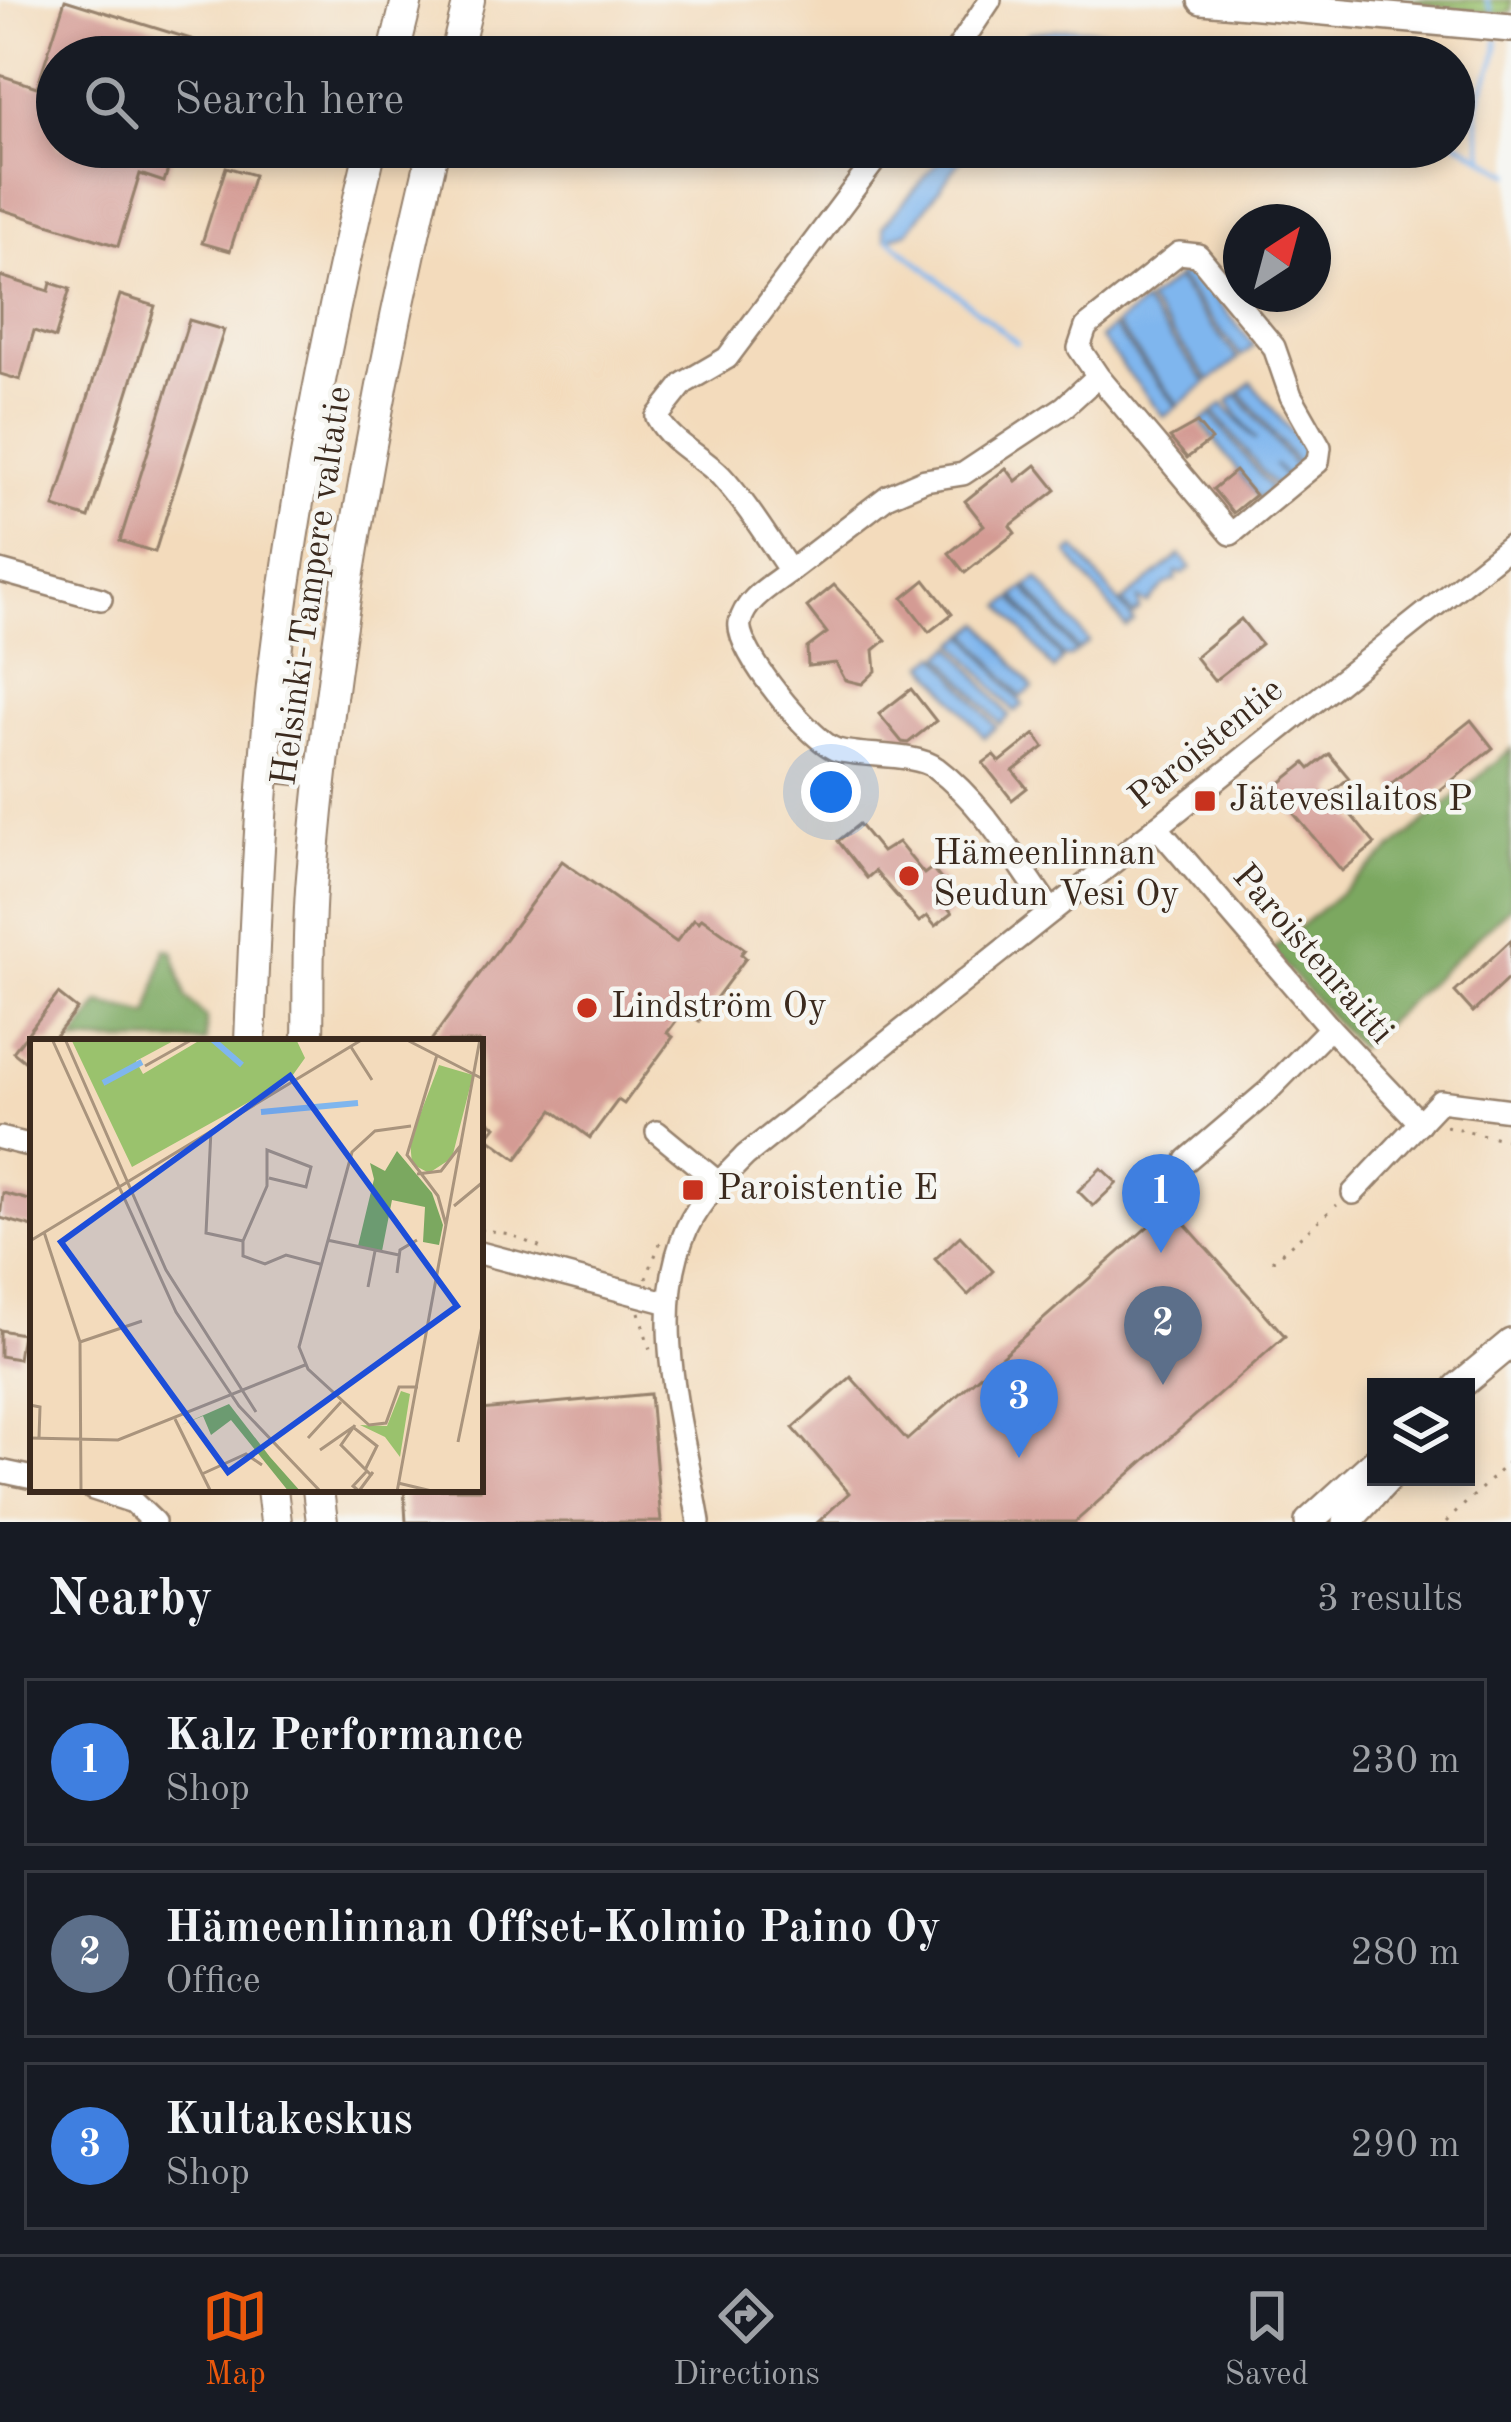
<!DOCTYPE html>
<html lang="en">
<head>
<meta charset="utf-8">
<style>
  :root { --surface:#171b24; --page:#20242c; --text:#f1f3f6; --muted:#9ea1a6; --line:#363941; --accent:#ea580c }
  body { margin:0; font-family:"Old Standard TT",serif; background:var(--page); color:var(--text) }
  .controls { position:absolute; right:36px; bottom:36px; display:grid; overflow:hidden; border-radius:0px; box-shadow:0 6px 18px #0003 }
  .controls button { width:108px; height:108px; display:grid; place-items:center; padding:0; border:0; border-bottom:3px solid var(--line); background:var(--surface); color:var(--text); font:60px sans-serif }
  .compass { position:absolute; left:1223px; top:204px; width:108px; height:108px; border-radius:50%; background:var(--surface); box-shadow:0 6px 18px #0003; rotate:36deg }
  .you { position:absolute; left:831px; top:792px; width:42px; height:42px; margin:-30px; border:9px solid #fff; border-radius:50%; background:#1a73e8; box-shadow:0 0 0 18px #1a73e833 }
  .badge { display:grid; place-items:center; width:78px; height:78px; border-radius:50%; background:var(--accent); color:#fff; font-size:39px; font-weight:700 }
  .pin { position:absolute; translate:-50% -99px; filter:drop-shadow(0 3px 6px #0008) }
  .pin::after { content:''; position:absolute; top:63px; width:42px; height:36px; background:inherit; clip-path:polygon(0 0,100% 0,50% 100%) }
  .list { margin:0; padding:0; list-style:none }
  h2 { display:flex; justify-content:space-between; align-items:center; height:156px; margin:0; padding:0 48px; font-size:51px }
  h2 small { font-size:39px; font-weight:400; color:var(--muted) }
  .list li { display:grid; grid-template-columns:78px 1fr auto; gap:36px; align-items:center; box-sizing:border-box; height:168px; margin:0 24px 24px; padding:0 24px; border:3px solid var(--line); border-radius:0px }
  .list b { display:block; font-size:45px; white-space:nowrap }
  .list p { margin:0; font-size:39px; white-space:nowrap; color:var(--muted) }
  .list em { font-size:39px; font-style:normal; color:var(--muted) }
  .icon { flex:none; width:66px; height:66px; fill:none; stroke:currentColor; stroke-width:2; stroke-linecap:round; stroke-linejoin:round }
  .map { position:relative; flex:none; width:1511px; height:1522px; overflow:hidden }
  .search { position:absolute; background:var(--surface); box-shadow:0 6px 18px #0003; left:36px; right:36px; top:36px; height:132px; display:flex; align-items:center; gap:30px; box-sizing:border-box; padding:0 42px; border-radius:66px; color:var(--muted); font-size:45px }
  .sheet { height:732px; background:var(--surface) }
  nav { display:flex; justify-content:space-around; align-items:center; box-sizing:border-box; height:168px; border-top:3px solid var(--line); background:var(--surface); font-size:33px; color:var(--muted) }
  nav a { display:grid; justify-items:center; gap:6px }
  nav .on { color:var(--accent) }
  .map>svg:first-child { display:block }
</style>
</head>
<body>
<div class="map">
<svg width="1511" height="1522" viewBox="0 0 1511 1522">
  <rect width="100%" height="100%" fill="#f6f6f2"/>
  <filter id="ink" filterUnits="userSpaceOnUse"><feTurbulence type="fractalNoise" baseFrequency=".00833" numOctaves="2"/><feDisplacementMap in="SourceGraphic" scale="24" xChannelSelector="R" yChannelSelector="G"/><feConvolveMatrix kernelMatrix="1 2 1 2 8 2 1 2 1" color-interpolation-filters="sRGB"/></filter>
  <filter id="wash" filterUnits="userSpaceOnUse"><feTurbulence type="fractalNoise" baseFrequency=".004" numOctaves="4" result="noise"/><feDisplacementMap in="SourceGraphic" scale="48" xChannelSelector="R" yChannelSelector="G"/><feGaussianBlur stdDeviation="2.7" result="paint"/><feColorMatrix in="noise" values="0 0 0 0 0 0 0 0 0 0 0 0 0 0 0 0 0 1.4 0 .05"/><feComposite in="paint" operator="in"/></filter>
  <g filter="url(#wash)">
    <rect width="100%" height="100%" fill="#f3dbbc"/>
    <!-- green -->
    <polygon fill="#9ac26d" stroke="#6a7646" stroke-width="3" points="1387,0 1511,0 1511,12 1501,14"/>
    <!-- forest -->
    <g fill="#7ba860" stroke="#5b693f" stroke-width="3">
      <polygon points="1511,749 1511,906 1359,1048 1271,951"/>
      <polygon points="165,949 173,951 186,997 206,1018 206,1042 73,1042 100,1003 149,1015"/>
    </g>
    <!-- water -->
    <g fill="#7fb6ee" stroke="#5d7086" stroke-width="3">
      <path d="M1073,28L1167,36L1206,48L1231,44L1250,53H1282L1283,57C1246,57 1134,64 1109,50L1093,57L1051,53L1046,57H1011L1028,33Z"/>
      <polygon points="943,147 970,147 908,232 886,239 883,226 939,161"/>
      <polygon points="1190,266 1254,346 1241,356 1177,276"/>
      <polygon points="1175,279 1238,359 1210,381 1147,301"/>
      <polygon points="1143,303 1207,383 1179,405 1116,325"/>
      <polygon points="1113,327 1177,407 1164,417 1100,338"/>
      <polygon points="1251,382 1311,457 1299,466 1240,392"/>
      <polygon points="1237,394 1296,468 1286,477 1274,464 1285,478 1274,486 1214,412 1223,404 1256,441 1228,401"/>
      <polygon points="1211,414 1271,489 1259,499 1201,422"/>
      <polygon points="1075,548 1134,621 1126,627 1068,554"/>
      <polygon points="1180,555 1191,568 1183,574 1176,572 1176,580 1166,584 1147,603 1138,599 1140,609 1133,615 1122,602"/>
      <polygon points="1038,578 1089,642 1078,650 1027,586"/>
      <polygon points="1025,588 1076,652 1069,657 1064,657 1015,596"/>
      <polygon points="1013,598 1062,659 1054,670 1003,606"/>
      <polygon points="982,623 1033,688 1021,697 969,633"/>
      <polygon points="967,635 1023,705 1014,712 956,643"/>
      <polygon points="953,646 1009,716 1000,724 942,655"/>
      <polygon points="938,655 996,727 984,737 926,664"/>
    </g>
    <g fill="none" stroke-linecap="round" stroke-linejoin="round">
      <!-- stream -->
      <g stroke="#7fb6ee" stroke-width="4.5">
        <polyline points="1486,0 1491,10"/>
        <polyline points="1454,140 1511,174"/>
        <path d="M1484,156C1482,140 1475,121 1478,106C1482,79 1499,67 1497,39"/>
        <polyline points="888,238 1017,343"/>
      </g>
    </g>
    <g id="blocks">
      <!-- building -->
      <g fill="#d49b94">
        <polygon points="65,0 207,44 203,57 57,57 57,147 175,147 164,182 140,174 118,246 0,209 0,75 37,87"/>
        <polygon points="226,167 254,175 230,251 202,243"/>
        <polygon points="0,276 49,291 51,283 70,289 55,338 34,331 20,380 0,374"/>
        <polygon points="120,295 155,306 89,518 54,507"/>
        <polygon points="189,320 224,330 155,552 120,541"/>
        <polygon points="1197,423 1211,440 1187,458 1170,438"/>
        <polygon points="1036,465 1056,490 1010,526 1015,533 965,573 949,553 984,525 965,501 1006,468 1016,481"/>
        <polygon points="1235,471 1255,495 1233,513 1213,489"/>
        <polygon points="925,580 952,614 929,632 903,598"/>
        <polygon points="834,585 886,640 874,650 876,671 862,684 845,680 836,663 808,666 807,648 827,633 807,607"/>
        <polygon points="1241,619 1261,644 1214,681 1195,657"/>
        <polygon points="911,689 936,721 908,743 902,742 879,714"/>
        <polygon points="1471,720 1493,748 1414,811 1392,783"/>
        <polygon points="1035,734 1044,747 1013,771 1027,788 1012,800 983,763 994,755 1000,762"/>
        <polygon points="1329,754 1349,778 1332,792 1375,844 1342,871 1273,789 1305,763 1310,769"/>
        <polygon points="859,824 882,852 898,842 924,874 932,868 944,883 935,891 952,913 935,926 927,916 919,922 875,871 867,878 838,841"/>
        <polygon points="562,861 676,942 694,919 699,922 702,918 745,949 741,954 746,958 699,1021 684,1010 667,1033 673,1037 624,1104 618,1100 590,1138 553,1110 517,1159 487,1137 496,1126 480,1114 480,1042 430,1042"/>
        <polygon points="1511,940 1511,976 1473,1012 1455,992"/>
        <polygon points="58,994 77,1009 51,1042 33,1042 33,1068 13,1052"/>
        <polygon points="1101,1168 1117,1183 1093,1206 1078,1191"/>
        <polygon points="3,1193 33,1201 33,1227 0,1218"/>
        <polygon points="1170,1207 1285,1336 1075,1522 818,1522 849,1493 793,1428 851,1377 907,1440"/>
        <polygon points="960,1236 993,1271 968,1295 935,1259"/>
        <polygon points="0,1330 22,1334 18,1359 0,1356"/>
        <polygon points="650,1394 661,1522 406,1522 404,1489 480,1489 480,1410"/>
      </g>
    </g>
  </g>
  <g filter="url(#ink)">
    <use href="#blocks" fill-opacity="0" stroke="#97826d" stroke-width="3"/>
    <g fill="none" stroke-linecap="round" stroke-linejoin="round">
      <defs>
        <g id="minor">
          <polyline points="952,57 990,0"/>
          <path d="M885,147L727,358L684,383L657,417C671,443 700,455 721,476C747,504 768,539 790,571C772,585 745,599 740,623C735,649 811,742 837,750C864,757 917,753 936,768C984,804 1017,863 1052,911"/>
          <polyline points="0,571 101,599"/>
          <polyline points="790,571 888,496 925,480 963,474 1064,407 1098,376 1079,348 1086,327 1179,253 1198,255 1274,347 1291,396 1320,447 1318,462 1231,534 1098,376"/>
          <polyline points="266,770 324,776"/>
          <polyline points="1157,827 1330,1028 1420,1123"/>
          <polyline points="657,1132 719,1183"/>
          <polyline points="0,1138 33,1146"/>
          <polyline points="1187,1160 1267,1092 1330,1028"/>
          <polyline points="1353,1193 1440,1101 1511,1110"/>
          <polyline points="480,1253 669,1303"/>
          <polyline points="0,1471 33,1478"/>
          <polyline points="93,1489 133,1502 154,1522"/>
          <path d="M699,1522C684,1432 647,1315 687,1228C700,1200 724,1177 746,1155L1511,545"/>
        </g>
        <g id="major">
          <polyline points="1202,0 1511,28"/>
          <polyline points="1458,1387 1511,1343"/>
          <polyline points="1309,1522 1376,1461"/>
          <polyline points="1347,1522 1389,1477"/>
        </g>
        <g id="highway">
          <polyline points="393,57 407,0"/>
          <polyline points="455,57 469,0"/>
          <path d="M250,1042C255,917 260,792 274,668C295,494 330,318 371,147"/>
          <path d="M308,1042C309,987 307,932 312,877C332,631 377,387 434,147"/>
          <polyline points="272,1489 276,1522"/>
          <polyline points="318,1489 322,1522"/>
        </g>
      </defs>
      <!-- minor casing -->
      <use href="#minor" stroke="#97826d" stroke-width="26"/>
      <!-- major casing -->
      <use href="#major" stroke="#97826d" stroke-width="32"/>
      <!-- highway casing -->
      <use href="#highway" stroke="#97826d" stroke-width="34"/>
      <!-- path -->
      <g stroke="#97826d" stroke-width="3" stroke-dasharray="3 9" stroke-linecap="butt">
        <polyline points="1446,1126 1511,1141"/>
        <polyline points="480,1229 509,1234 546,1250"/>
        <polyline points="1272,1261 1337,1205"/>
        <polyline points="646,1279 660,1243"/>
        <polyline points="639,1312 651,1353"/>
        <polyline points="1446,1522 1511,1460"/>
      </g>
      <!-- minor -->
      <use href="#minor" stroke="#fff" stroke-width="21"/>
      <!-- major -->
      <use href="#major" stroke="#fff" stroke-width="27"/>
      <!-- highway -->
      <use href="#highway" stroke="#fff" stroke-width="30"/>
    </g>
  </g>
  <!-- markers -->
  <g fill="#c8321e" stroke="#f6f6f2" stroke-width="4.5">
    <rect x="1193" y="789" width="24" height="24" rx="6"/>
    <circle cx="909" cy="876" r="12"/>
    <circle cx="587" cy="1008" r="12"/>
    <rect x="681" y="1178" width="24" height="24" rx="6"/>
  </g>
  <g text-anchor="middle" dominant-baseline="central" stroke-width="9" stroke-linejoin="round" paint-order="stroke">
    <!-- street labels -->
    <g font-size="36" fill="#3b2a1e" stroke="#f6f6f2">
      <text transform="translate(313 586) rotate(-82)">Helsinki-Tampere valtatie</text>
      <text transform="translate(1207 745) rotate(-39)">Paroistentie</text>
      <text transform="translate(1312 955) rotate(49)">Paroistenraitti</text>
    </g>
    <!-- poi labels -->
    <g font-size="36" fill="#3b2a1e" stroke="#f6f6f2" text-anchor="start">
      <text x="1229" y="801">Jätevesilaitos P</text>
      <text x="933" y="855">Hämeenlinnan<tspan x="933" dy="41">Seudun Vesi Oy</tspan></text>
      <text x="611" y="1008">Lindström Oy</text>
      <text x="717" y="1190">Paroistentie E</text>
    </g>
  </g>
  <!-- overview -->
  <g transform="translate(30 1039)">
    <rect width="453" height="453" fill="#f3dbbc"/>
    <path d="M41,0H147L106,22L113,35L172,0H266L275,19L260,40L102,128ZM409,26L443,36L422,119L399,134L382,125L380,102ZM371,352L380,355L370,418L355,398L330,386L357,387Z" fill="#9ac26d"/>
    <path d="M367,112L402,154L413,186L409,206L393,203L395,168L362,161L352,212L328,207L344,140L340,124L355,132ZM199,365L240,418L271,453H259L201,381L181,396L173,377L151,386Z" fill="#7ba860"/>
    <path fill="none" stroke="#7fb6ee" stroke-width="6" d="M182,0L212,26M73,44L112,23M231,73L328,64"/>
    <path fill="none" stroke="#a9947d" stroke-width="3" d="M22,0L146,273L209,367L291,453M35,0L136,231L226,373M375,0L453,40M321,8L342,41M407,16L377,116L408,157L416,186M115,27L163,0M381,87L345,92L322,113L269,308L278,330L339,386L356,384L369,348H388M181,91L176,194L213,202V217L235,225L256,216L290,225M387,135L411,132L431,106M424,167L453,143M14,193L50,303L51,453M297,201L369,216M0,202L333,0M213,202L237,147V111L281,128L276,148L239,139M367,234L370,211L387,201M338,248L345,212M50,303L112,282M0,366L10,368L9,399M145,380L181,453M325,386L311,406L342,437M0,399L88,401L275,326M278,399L311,363M428,403L453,282M290,411L323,388L347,407L335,431M337,432L323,447L329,452L343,433M172,435L216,415L232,426M368,444L406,453M367,453L450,0"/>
    <path fill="#1d4ed8" fill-opacity="0.15" stroke="#1d4ed8" stroke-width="6" d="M260,37L427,267L198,433L31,203Z"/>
    <rect width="453" height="453" fill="none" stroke="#3b2a1e" stroke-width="6"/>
  </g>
</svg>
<div class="controls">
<button><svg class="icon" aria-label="layers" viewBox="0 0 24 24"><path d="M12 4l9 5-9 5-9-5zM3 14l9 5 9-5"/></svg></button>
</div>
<svg class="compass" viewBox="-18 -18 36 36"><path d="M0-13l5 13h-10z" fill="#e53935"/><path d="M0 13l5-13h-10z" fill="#9ea1a6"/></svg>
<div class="you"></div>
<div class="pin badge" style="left:1161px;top:1253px;background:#3f7fe0">1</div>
<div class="pin badge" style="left:1163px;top:1385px;background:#5c6f8a">2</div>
<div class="pin badge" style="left:1019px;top:1458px;background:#3f7fe0">3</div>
<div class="search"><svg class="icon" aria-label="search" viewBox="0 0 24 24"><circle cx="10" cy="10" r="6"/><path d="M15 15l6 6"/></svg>Search here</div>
</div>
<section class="sheet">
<h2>Nearby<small>3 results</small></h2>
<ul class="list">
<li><span class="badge" style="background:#3f7fe0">1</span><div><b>Kalz Performance</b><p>Shop</p></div><em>230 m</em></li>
<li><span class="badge" style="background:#5c6f8a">2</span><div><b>Hämeenlinnan Offset-Kolmio Paino Oy</b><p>Office</p></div><em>280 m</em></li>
<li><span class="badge" style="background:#3f7fe0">3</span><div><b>Kultakeskus</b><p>Shop</p></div><em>290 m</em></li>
</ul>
</section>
<nav>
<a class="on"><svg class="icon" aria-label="map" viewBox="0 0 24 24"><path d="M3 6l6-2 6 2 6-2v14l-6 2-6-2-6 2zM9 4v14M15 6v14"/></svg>Map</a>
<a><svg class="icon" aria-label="directions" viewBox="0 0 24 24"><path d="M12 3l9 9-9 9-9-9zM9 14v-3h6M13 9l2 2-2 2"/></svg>Directions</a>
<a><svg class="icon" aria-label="saved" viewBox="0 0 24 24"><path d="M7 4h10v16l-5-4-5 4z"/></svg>Saved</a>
</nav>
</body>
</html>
